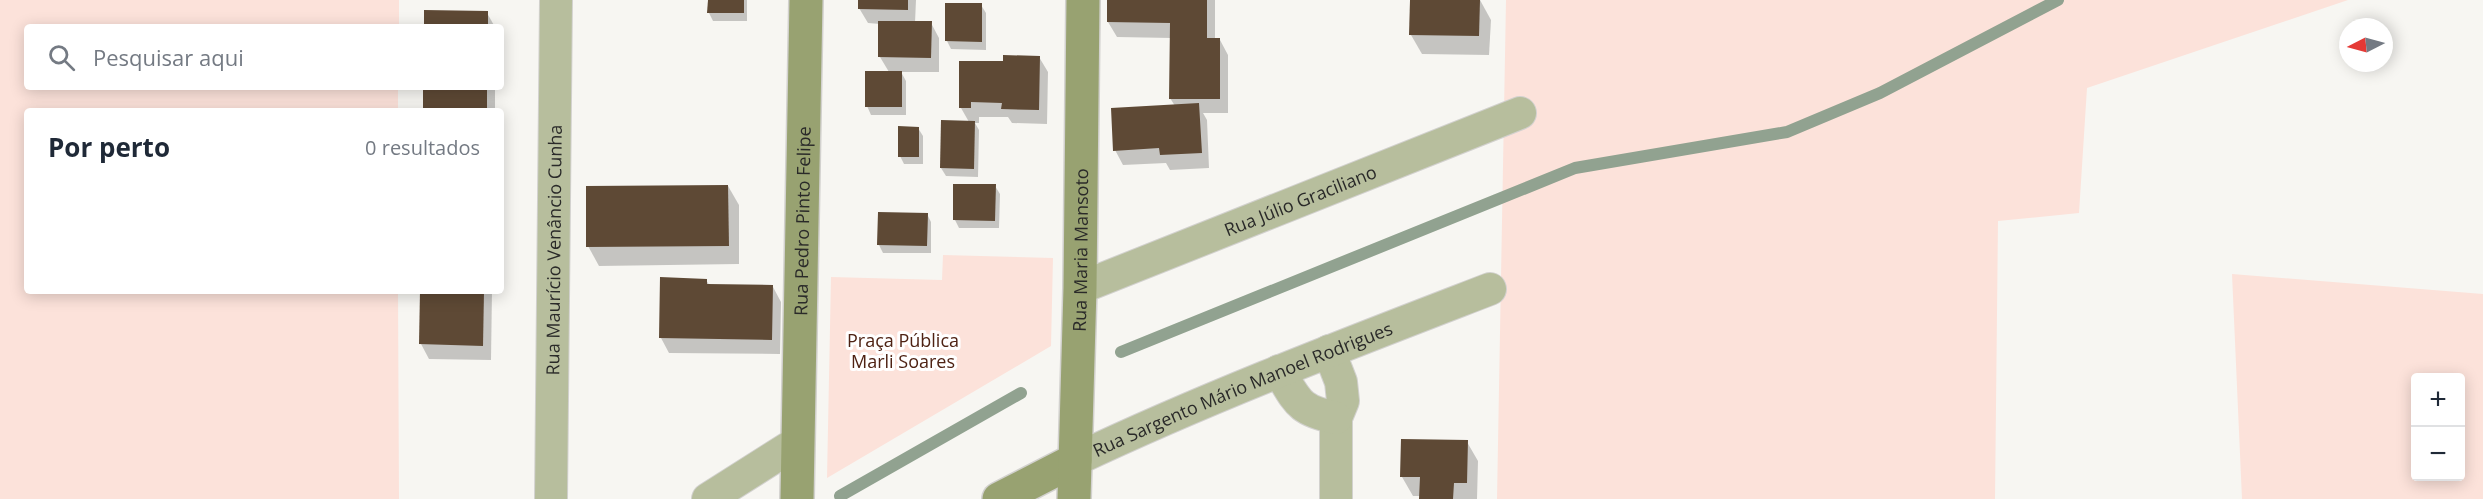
<!DOCTYPE html>
<html lang="pt">
<head>
<meta charset="utf-8">
<style>
  :root { --surface:#fff; --page:#f2f2f3; --text:#1f2937; --muted:#747a83; --line:#e0e1e3 }
  body { margin:0; font-family:"Open Sans",sans-serif; background:var(--page); color:var(--text) }
  .controls { position:absolute; right:18px; bottom:18px; display:grid; overflow:hidden; border-radius:6px; box-shadow:0 3px 15px #0003 }
  .controls button { width:54px; height:54px; display:grid; place-items:center; padding:0; border:0; border-bottom:2px solid var(--line); background:var(--surface); color:var(--text); font:30px sans-serif }
  .compass { position:absolute; left:2339px; top:18px; width:54px; height:54px; border-radius:50%; background:var(--surface); box-shadow:0 3px 15px #0003; rotate:264deg }
  .list { margin:0; padding:0; list-style:none }
  h2 { display:flex; justify-content:space-between; align-items:center; height:78px; margin:0; padding:0 24px; font-size:26px }
  h2 small { font-size:20px; font-weight:400; color:var(--muted) }
  .icon { flex:none; width:33px; height:33px; fill:none; stroke:currentColor; stroke-width:2; stroke-linecap:round; stroke-linejoin:round }
  .map { position:relative; flex:none; width:2483px; height:499px; overflow:hidden }
  .search { position:absolute; background:var(--surface); box-shadow:0 3px 15px #0003; left:24px; top:24px; width:480px; height:66px; display:flex; align-items:center; gap:15px; box-sizing:border-box; padding:0 21px; border-radius:6px; color:var(--muted); font-size:22px }
  .panel { position:absolute; background:var(--surface); box-shadow:0 3px 15px #0003; left:24px; top:108px; width:480px; height:186px; border-radius:6px }
  .map>svg:first-child { display:block }
</style>
</head>
<body>
<div class="map">
<svg width="2483" height="499" viewBox="0 0 2483 499">
  <rect width="100%" height="100%" fill="#f7f6f2"/>
  <!-- green -->
  <g fill="#fce2da" fill-rule="evenodd">
    <polygon points="0,0 399,0 399,27 27,27 27,87 398,87 398,111 27,111 27,291 398,291 399,499 0,499"/>
    <polygon points="1506,0 2348,0 2087,88 2079,213 1998,221 1995,499 1497,499"/>
    <polygon points="943,255 1053,258 1051,346 827,478 831,277 942,280"/>
    <path d="M2232,274L2483,294V499H2242ZM2416,378H2460V476H2416Z"/>
  </g>
  <!-- shadow -->
  <g fill="#0003">
    <polygon points="709,0 747,0 747,21 713,21 709,13"/>
    <polygon points="859,0 916,0 915,23 931,23 939,38 939,72 901,72 906,81 906,115 871,115 867,106 889,72 880,57 880,24 868,23 859,8"/>
    <polygon points="1109,0 1215,0 1215,40 1220,40 1228,55 1228,113 1203,113 1207,120 1209,168 1170,170 1166,163 1123,165 1115,150 1175,106 1170,98 1171,38 1117,37 1108,22"/>
    <polygon points="1412,0 1480,0 1491,20 1489,55 1422,54 1411,35"/>
    <polygon points="981,5 986,13 986,50 951,49 947,41"/>
    <polygon points="487,13 495,27 426,27"/>
    <polygon points="1039,57 1048,72 1047,124 1012,123 1008,117 979,117 979,123 975,123 979,130 978,177 946,176 941,168 942,122 969,122 961,108 961,62 1004,63"/>
    <polygon points="425,87 495,87 495,111 424,111"/>
    <polygon points="918,128 923,136 923,164 904,164 900,156"/>
    <polygon points="728,186 739,205 739,264 599,266 588,246"/>
    <polygon points="995,186 1000,194 999,228 959,228 955,220"/>
    <polygon points="927,214 931,222 931,253 883,253 879,245"/>
    <polygon points="706,280 710,286 773,287 781,302 780,354 669,353 661,338"/>
    <polygon points="422,291 492,291 491,360 429,359 421,344"/>
    <polygon points="1467,442 1478,461 1477,499 1420,499 1420,496 1413,496 1402,477"/>
  </g>
  <g fill="none" stroke-linecap="round" stroke-linejoin="round">
    <!-- stream -->
    <g stroke="#91a290" stroke-width="12">
      <polyline points="1121,352 1575,168 1787,132 1880,93 2058,0"/>
      <polyline points="840,496 1021,393"/>
    </g>
  </g>
  <!-- building -->
  <g fill="#5e4935">
    <polygon points="708,0 744,0 744,13 707,13"/>
    <polygon points="858,0 908,0 908,10 858,9"/>
    <polygon points="1107,0 1207,0 1207,38 1220,38 1220,99 1169,99 1170,23 1107,22"/>
    <polygon points="1410,0 1480,0 1479,36 1409,35"/>
    <polygon points="945,3 982,3 982,42 945,41"/>
    <polygon points="424,10 488,11 488,27 424,27"/>
    <polygon points="878,21 932,21 931,58 878,57"/>
    <polygon points="1003,55 1040,56 1039,110 1001,109 1002,103 971,102 971,108 959,108 959,61 1003,61"/>
    <rect x="865" y="71" width="37" height="36"/>
    <rect x="423" y="87" width="64" height="24"/>
    <polygon points="1199,103 1202,153 1160,155 1159,148 1113,151 1111,108"/>
    <polygon points="941,120 975,121 974,169 940,168"/>
    <polygon points="898,126 919,127 919,157 898,157"/>
    <polygon points="953,184 996,184 995,221 953,220"/>
    <polygon points="728,185 729,246 586,247 586,186"/>
    <polygon points="878,212 928,213 927,246 877,245"/>
    <polygon points="660,277 707,279 707,284 773,285 772,340 659,338"/>
    <polygon points="420,291 484,291 483,346 419,344"/>
    <polygon points="1401,439 1468,440 1467,483 1454,483 1453,499 1419,499 1420,477 1400,477"/>
  </g>
  <g fill="none" stroke-linecap="round" stroke-linejoin="round">
    <defs>
      <g id="street">
        <path id="s1" d="M1080,288L1520,113"/>
        <polyline points="1329,351 1341,382 1343,401 1336,418 1336,499"/>
        <path d="M1279,371C1298,402 1298,410 1336,418"/>
        <path id="s2" d="M1075,460C1210,396 1350,343 1490,289"/>
        <path id="s3" d="M551,499L556,0"/>
        <polyline points="708,499 798,442"/>
      </g>
      <g id="secondary">
        <path id="s4" d="M797,499L806,0"/>
        <polyline points="999,499 1075,460"/>
        <path id="s5" d="M1074,499L1080,288L1083,0"/>
      </g>
    </defs>
    <!-- street casing -->
    <use href="#street" stroke="#d2d1ce" stroke-width="34"/>
    <!-- secondary casing -->
    <use href="#secondary" stroke="#d2d1ce" stroke-width="36"/>
    <!-- street -->
    <use href="#street" stroke="#b7be9d" stroke-width="32"/>
    <!-- secondary -->
    <use href="#secondary" stroke="#98a271" stroke-width="33"/>
  </g>
  <g text-anchor="middle" dominant-baseline="central" stroke-width="6" stroke-linejoin="round" paint-order="stroke">
    <!-- street labels -->
    <g font-size="18" fill="#2a2a29" stroke="#fff">
      <text stroke="none"><textPath href="#s1" startOffset="237">Rua Júlio Graciliano</textPath></text>
      <text stroke="none"><textPath href="#s4" startOffset="278">Rua Pedro Pinto Felipe</textPath></text>
      <text stroke="none"><textPath href="#s3" startOffset="249">Rua Maurício Venâncio Cunha</textPath></text>
      <text stroke="none"><textPath href="#s5" startOffset="249">Rua Maria Mansoto</textPath></text>
      <text stroke="none"><textPath href="#s2" startOffset="182">Rua Sargento Mário Manoel Rodrigues</textPath></text>
    </g>
    <!-- park labels -->
    <g font-size="18" fill="#4e2213" stroke="#fff">
      <text x="903" y="340">Praça Pública<tspan x="903" dy="21">Marli Soares</tspan></text>
    </g>
  </g>
</svg>
<div class="controls">
<button>+</button>
<button>−</button>
</div>
<svg class="compass" viewBox="-18 -18 36 36"><path d="M0-13l5 13h-10z" fill="#e53935"/><path d="M0 13l5-13h-10z" fill="#747a83"/></svg>
<div class="search"><svg class="icon" aria-label="search" viewBox="0 0 24 24"><circle cx="10" cy="10" r="6"/><path d="M15 15l6 6"/></svg>Pesquisar aqui</div>
<section class="panel">
<h2>Por perto<small>0 resultados</small></h2>
<ul class="list">
</ul>
</section>
</div>
</body>
</html>
